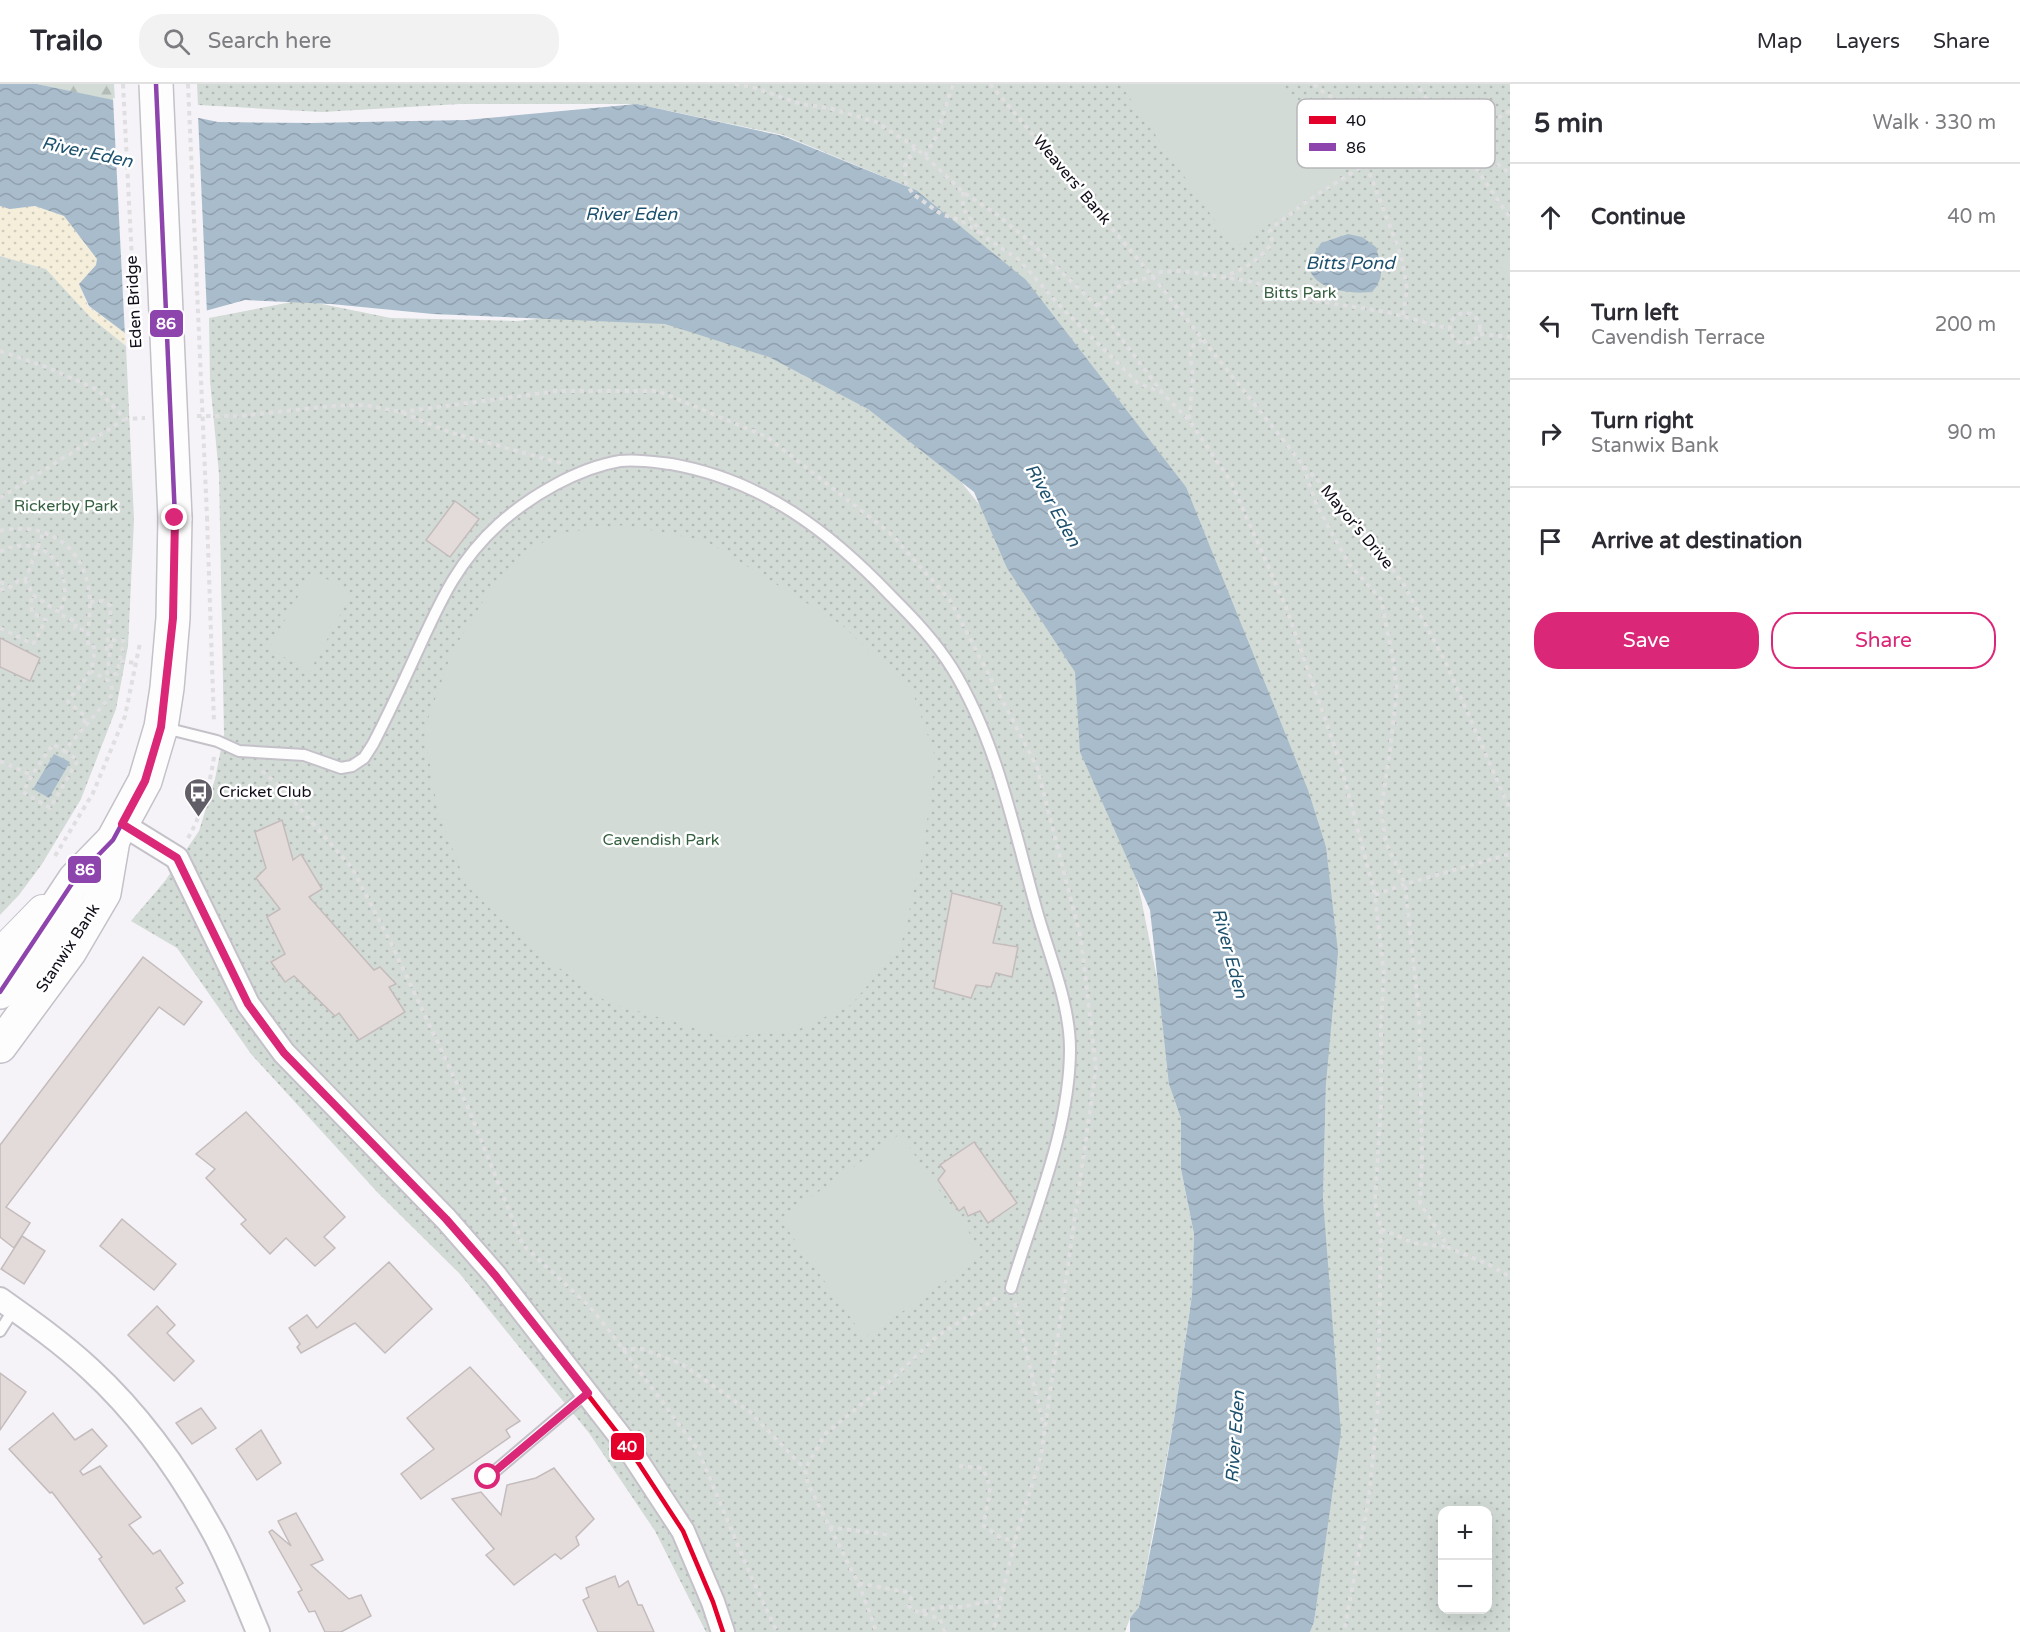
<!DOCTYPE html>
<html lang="en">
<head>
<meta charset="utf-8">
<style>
  :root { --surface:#fff; --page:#f2f2f3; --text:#2b2b33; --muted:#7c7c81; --line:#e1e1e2; --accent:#db2777 }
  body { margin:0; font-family:"Varela Round",sans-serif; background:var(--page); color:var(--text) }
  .controls { position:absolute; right:18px; bottom:18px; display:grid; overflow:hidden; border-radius:12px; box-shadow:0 6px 24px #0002 }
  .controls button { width:54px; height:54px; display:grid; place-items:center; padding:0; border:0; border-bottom:2px solid var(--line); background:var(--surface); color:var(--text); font:30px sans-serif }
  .stop { position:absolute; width:18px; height:18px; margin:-14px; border:4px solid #db2777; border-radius:50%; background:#fff }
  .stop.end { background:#db2777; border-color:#fff; box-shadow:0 2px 6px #0008 }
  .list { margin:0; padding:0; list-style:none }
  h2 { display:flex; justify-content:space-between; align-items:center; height:78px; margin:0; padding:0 24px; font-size:26px }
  h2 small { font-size:20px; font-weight:400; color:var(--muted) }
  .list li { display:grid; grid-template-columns:39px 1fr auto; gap:18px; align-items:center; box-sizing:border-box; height:108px; padding:0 24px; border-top:2px solid var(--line) }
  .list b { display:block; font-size:22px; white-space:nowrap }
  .list p { margin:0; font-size:20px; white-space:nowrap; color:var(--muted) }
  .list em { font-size:20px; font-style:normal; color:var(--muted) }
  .actions { display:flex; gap:12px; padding:18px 24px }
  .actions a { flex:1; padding:14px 0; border:2px solid var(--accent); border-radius:24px; text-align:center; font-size:21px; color:var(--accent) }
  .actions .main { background:var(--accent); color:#fff }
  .icon { flex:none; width:33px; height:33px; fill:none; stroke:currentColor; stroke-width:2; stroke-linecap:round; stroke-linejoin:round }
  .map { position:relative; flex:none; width:1510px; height:1548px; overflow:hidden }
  header { display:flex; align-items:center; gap:36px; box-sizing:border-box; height:84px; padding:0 30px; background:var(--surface); border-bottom:2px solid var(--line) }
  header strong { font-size:28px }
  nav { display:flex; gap:33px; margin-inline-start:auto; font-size:21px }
  .search { width:420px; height:54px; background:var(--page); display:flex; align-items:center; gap:15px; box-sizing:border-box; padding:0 21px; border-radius:24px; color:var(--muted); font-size:22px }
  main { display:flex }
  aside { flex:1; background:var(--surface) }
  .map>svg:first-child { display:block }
</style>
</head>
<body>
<header>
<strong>Trailo</strong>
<div class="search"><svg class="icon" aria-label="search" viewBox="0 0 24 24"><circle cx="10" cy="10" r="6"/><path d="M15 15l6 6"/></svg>Search here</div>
<nav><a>Map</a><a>Layers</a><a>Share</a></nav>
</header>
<main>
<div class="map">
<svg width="1510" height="1548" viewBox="0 0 1510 1548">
  <defs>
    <pattern id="forest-firs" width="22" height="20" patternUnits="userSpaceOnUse" patternTransform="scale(1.5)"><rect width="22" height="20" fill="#d2dbd5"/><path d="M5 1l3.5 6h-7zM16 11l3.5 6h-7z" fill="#b3bbb6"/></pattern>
    <pattern id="sand-dots" width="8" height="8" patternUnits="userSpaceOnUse" patternTransform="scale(1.5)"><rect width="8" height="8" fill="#f4eedb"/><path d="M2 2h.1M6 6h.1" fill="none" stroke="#d0cbbb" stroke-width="1.8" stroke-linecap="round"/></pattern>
    <pattern id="park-dots" width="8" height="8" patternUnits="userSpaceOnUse" patternTransform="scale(1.5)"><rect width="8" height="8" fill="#d2dbd5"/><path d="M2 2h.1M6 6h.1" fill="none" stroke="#b3bbb6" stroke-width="1.8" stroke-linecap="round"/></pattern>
    <pattern id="water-waves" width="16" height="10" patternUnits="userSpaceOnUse" patternTransform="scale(1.5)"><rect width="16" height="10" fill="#a9bccb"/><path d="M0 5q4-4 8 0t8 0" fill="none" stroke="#90a0ae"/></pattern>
  </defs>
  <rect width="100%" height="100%" fill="#f5f3f8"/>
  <!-- forest -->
  <polygon fill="url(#forest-firs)" points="37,0 114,0 115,17"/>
  <!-- sand -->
  <polygon fill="url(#sand-dots)" points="0,122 10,125 35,122 64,132 97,175 96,181 79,200 88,222 125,249 126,262 90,233 46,185 0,172"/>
  <!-- park -->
  <g fill="url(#park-dots)" fill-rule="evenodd">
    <path d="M197,0H1510V1548H1310L1314,1538L1322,1479L1328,1202L1323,1115L1326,999L916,106L783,51L637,20H460L322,28L198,21ZM1442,1426H1488V1526H1442Z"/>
    <polygon points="0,172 46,185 90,233 126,262 134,436 128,562 116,625 81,715 42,780 19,811 0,831"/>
    <polygon points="302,216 391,234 517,237 576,231 648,234 852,297 932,362 1021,472 1069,563 1114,704 1141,814 1172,969 1181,1034 1181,1085 1194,1150 1192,1211 1175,1329 1139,1523 1130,1534 1125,1548 706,1548 655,1447 589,1349 460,1190 378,1109 251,970 177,864 131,837 165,797 199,747 215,695 224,650 219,390 210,297 209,234"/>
  </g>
  <!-- garden -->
  <g fill="#d2dbd5">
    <polygon points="1120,0 1282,0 1345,89 1234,164"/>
    <polygon points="1510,168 1510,195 1498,178"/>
    <polygon points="625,441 706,457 842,541 913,609 936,675 922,772 901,862 851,921 797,946 725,953 607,918 530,863 467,802 438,728 424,646 452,568 489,508 515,477 557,449"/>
    <polygon points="312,487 352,509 310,587 269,565"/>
    <polygon points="900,1050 984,1170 865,1254 780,1135"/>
  </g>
  <!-- water -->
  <g fill="url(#water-waves)">
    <polygon points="0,0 37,0 218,38 311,39 466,36 637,20 783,52 916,106 1026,196 1186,403 1308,706 1326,763 1338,868 1326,999 1323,1115 1341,1349 1314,1538 1310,1548 1130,1548 1130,1534 1139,1523 1156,1438 1175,1329 1192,1211 1194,1150 1181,1085 1181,1034 1169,1000 1150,826 1080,668 1075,588 1007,484 974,408 868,325 769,273 665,240 433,230 331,220 245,216 125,249 89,222 79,200 96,181 97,175 64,132 35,122 10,125 0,122"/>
    <path d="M1348,150L1362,153L1376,163C1381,182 1386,192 1372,208C1351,210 1312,207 1308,180L1321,159Z"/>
    <polygon points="54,670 70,678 49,714 33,705"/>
  </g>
  <!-- pier -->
  <polygon fill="#f5f3f8" points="113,14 198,31 207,230 125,252"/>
  <!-- building -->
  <g fill="#e3dbda" stroke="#c4bcbc" stroke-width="1.5">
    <polygon points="455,417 479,435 450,473 426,456"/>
    <polygon points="0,554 40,574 30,597 0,583"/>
    <polygon points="282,736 293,776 301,770 322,805 309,813 374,886 380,883 396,900 389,903 405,928 359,956 339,929 335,932 294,892 285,898 271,878 285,870 267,833 280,825 256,794 266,784 255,748"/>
    <polygon points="952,809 1002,822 993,859 1018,863 1012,893 996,889 991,903 976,901 971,914 934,904"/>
    <polygon points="143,873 202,918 184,941 159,923 6,1123 30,1139 14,1164 0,1153 0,1061"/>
    <polygon points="246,1028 345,1133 324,1153 335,1164 315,1182 286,1154 270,1170 241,1140 246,1136 206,1094 215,1085 196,1070"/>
    <polygon points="974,1058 1017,1119 988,1139 980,1127 968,1132 964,1123 959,1127 938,1096 945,1087 940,1081"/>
    <polygon points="122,1135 176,1180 154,1206 100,1162"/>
    <polygon points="22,1152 45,1167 24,1200 1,1185"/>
    <polygon points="389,1178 432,1225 385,1269 355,1239 301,1269 297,1263 300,1260 289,1244 307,1231 317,1244"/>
    <polygon points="157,1222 175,1241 167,1249 194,1277 174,1297 128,1251"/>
    <polygon points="470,1283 520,1337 506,1346 510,1353 421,1415 401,1390 434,1365 407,1334"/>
    <polygon points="0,1289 26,1308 0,1346"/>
    <polygon points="201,1324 216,1344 192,1360 176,1339"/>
    <polygon points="53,1329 75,1356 92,1345 107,1362 80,1387 83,1391 100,1382 141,1433 129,1441 153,1470 160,1466 183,1499 176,1504 185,1517 144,1540 99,1475 102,1473 52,1408 50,1409 9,1365"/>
    <polygon points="261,1346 281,1379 257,1396 236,1365"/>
    <polygon points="554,1384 594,1435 576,1453 579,1461 561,1475 555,1470 514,1501 486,1471 494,1465 452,1415 481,1408 501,1431 507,1401 536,1394"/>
    <polygon points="296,1429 323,1476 311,1481 349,1515 361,1511 371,1532 341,1548 325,1548 315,1527 309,1528 298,1508 302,1506 269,1448 272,1446 291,1462 278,1437"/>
    <polygon points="615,1492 619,1503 628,1497 638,1521 642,1521 654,1548 598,1548 583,1516 589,1513 586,1504"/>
  </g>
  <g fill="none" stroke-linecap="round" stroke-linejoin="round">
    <defs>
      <g id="lane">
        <path d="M165,644L217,657L239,667L304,671L341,684L352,682L364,674L373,660C389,629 403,599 417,568C440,518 457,478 499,440C530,412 578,384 620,377C637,375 654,378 671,380C762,396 829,447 891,512C914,535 935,557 952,584C998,659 1014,747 1038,831C1050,873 1070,921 1070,965C1070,1045 1034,1127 1011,1204"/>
        <polyline points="0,1247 14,1225"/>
        <polyline points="488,1393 587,1309"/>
      </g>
      <g id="street">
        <polyline points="122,740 177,774 248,920 284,969 446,1135 495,1191 626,1360 683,1447 713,1518 723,1548"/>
        <path d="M0,1215C31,1237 62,1259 90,1285C139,1330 179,1386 211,1444C230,1477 243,1513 258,1548"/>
      </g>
      <g id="secondary">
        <polyline points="0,871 43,827"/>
        <polyline points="0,906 25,898 65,846 82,830"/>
      </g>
      <g id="primary">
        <polyline points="0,908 75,795 113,756 145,697 161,643 167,604 173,534 175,434"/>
        <polyline points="0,962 70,867 104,809 113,756"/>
      </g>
    </defs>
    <!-- lane casing -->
    <use href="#lane" stroke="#c4c1c9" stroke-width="14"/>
    <!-- street casing -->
    <use href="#street" stroke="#c4c1c9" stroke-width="26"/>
    <!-- secondary casing -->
    <use href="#secondary" stroke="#c4c1c9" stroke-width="34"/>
    <!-- primary casing -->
    <use href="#primary" stroke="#c4c1c9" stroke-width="36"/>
    <!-- path -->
    <g stroke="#dfdee0" stroke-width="4" stroke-dasharray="4.5 4.5" stroke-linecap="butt">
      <polyline points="735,0 755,4 801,20 829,24 876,38 915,63 963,108 996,130 1028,156 1097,222 1163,310 1189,336 1231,398 1286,523 1340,678 1375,811 1384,890 1381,940 1381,1020 1375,1118 1381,1144 1378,1321 1369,1413 1344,1548"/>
      <polyline points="990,0 1153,193 1303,381 1344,423 1404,501 1446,579 1510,726"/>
      <path d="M1314,0C1330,16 1345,18 1364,27C1369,30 1375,34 1380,38"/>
      <polyline points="1429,18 1438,28 1510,134"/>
      <polyline points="1437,27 1440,25 1446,26 1492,44"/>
      <path d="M1510,27C1481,39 1483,76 1510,89"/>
      <polyline points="915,63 905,82 906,99 913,110 941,130 960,136 980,149"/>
      <polyline points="925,72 936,53 953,0"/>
      <polyline points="963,108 963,125 985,153 1018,175 1060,222 1138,299 1163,309"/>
      <path d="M1222,194C1241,185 1261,177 1272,158L1270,147L1273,143L1310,115L1366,80"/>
      <polyline points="1097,222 1110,209 1124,199 1153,193 1161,188 1183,187 1254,198 1291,213 1387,228 1450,245"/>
      <circle cx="1465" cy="244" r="15"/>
      <path d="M1403,231L1407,205L1401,171L1366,80C1364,37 1391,26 1429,18L1416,0"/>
      <polyline points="1480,250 1510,253"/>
      <polyline points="0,267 49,284 98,306 125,335 145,334"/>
      <polyline points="401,328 557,307 658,307 767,353 890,449 950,516 1037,683 1081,855 1096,984 1041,1372 1017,1449 993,1548"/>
      <polyline points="197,332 240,332 331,322 365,321 401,328 449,348 561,379"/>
      <polyline points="1189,335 1193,294 1190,269 1194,261 1202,256"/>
      <polyline points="1303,382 1317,422 1349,480 1381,515 1393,575 1397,606 1390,666 1381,726 1386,759 1405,800 1419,930 1422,1075 1420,1119 1449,1164 1490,1181 1510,1193"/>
      <polyline points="0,414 125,335"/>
      <polyline points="207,433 214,639"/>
      <path d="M0,447C51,436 89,467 90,519C90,528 89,538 88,547"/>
      <path d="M0,468C42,445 78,486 60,528"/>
      <polyline points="25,497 44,447"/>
      <path d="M0,498L11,503L18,497H25L30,504L31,510C42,516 49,523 60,528V530L76,538L75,544L88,547V562L94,563C95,592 82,596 68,618L85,632L84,641"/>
      <polyline points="0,506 11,503"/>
      <polyline points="90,518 103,517 111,522 106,571"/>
      <polyline points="0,544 33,560 46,536 32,529 31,511"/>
      <polygon points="112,556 124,557 117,590 107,589"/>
      <polyline points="120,577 136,579"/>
      <polyline points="64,667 78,676 50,724 23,708 32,691 53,660 64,667 111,612 112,604 109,597 91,587"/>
      <polyline points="0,677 32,691"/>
      <polyline points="262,687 284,706 352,784 391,859 467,1021 523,1161 587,1220 608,1245 698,1366 750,1490 777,1548"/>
      <path d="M188,754C202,730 210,700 214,673"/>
      <polyline points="55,772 93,709 125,632 140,559"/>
      <polyline points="1375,811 1405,800 1510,770"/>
      <polyline points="1381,1145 1414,1159 1448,1163"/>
      <polyline points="1015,1219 1044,1343"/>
      <polyline points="622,1265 642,1265 682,1280 750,1328 805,1385"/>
      <path d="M959,1382L982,1384C997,1408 985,1418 984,1442L1001,1454L1015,1457"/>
      <polyline points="829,1443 890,1451"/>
      <polyline points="858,1499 870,1529 876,1548"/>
      <polyline points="922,1527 943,1523 963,1523 983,1518 1001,1518"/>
      <polyline points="945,1548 940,1535 912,1526 909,1522 911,1514 906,1508 858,1499 808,1400 805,1385 826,1349 889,1298 936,1253 998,1213"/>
    </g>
    <!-- lane -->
    <use href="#lane" stroke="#fefdfe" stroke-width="10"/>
    <!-- street -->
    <use href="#street" stroke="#fefdfe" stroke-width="22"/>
    <!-- secondary -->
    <use href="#secondary" stroke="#fefdfe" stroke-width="32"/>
    <!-- primary -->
    <use href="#primary" stroke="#fefdfe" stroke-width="33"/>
    <defs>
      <polyline id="primary-bridge" points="156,0 175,434"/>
    </defs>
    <!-- primary-bridge casing -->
    <use href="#primary-bridge" stroke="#c4c1c9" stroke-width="36" stroke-linecap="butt"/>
    <!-- path-bridge -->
    <g stroke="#dfdee0" stroke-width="4" stroke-dasharray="4.5 4.5" stroke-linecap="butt">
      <polyline points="123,0 136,255"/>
      <polyline points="188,0 207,433"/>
    </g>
    <!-- primary-bridge -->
    <use href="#primary-bridge" stroke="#fefdfe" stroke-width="33"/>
    <defs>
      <polyline id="bus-1" points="122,740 177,774 248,920 284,969 446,1135 495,1191 626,1360 683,1447 713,1518 723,1548"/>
      <polyline id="bus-2" points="0,908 75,795 113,756 145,697 161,643 173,534 175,434 156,0"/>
    </defs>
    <!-- bus-1 casing -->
    <use href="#bus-1" stroke="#fff" stroke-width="9"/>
    <!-- bus-2 casing -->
    <use href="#bus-2" stroke="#fff" stroke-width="9"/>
    <!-- bus-1 -->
    <use href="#bus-1" stroke="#e4002b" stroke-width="4.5"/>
    <!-- bus-2 -->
    <use href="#bus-2" stroke="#8e44ad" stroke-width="4.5"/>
  </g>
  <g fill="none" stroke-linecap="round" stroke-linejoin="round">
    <!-- route -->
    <polyline stroke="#db2777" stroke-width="8" points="175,434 173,534 161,643 145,697 122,740 177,774 248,920 284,969 446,1135 495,1191 588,1309 488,1393"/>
  </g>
  <!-- icons -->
  <defs>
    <symbol id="bus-pin" viewBox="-11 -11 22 30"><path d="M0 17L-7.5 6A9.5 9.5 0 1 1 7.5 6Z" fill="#615e67" stroke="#fff"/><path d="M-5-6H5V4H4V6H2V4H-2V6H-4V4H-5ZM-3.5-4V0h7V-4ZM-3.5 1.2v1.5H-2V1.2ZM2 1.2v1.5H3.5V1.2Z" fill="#fff"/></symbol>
  </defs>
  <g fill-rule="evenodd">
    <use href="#bus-pin" x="182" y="692" width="33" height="45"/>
  </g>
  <g text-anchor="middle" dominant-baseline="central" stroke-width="5" stroke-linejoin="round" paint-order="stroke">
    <!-- street labels -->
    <g font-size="16" fill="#110d19" stroke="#fff">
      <text transform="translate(1072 96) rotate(50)">Weavers' Bank</text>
      <text transform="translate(134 218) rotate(-93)">Eden Bridge</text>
      <text transform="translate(1357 443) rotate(50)">Mayor's Drive</text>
      <text transform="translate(68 864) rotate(-57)">Stanwix Bank</text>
    </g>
    <!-- park labels -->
    <g font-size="16" fill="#356140" stroke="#fff">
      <text x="1300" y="209">Bitts Park</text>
      <text x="66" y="422">Rickerby Park</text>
      <text x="661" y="756">Cavendish Park</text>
    </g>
    <!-- poi labels -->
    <g font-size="16" fill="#110d19" stroke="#fff" text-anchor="start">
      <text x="219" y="708">Cricket Club</text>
    </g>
    <!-- water labels -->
    <g font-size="18" font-style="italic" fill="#1d516e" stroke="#fff">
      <text transform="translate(87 68) rotate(12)">River Eden</text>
      <text x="631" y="130">River Eden</text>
      <text x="1350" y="179">Bitts Pond</text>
      <text transform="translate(1053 421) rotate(60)">River Eden</text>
      <text transform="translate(1230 869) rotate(75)">River Eden</text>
      <text transform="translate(1235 1353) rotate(-86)">River Eden</text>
    </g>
  </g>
  <!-- legend -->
  <rect x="1297" y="15" width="198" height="69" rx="9" fill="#fff" stroke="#b8b6ba" stroke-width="1.5"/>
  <rect x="1309" y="32" width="27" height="8" fill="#e4002b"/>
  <rect x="1309" y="59" width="27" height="8" fill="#8e44ad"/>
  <g font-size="16" fill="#110d19">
    <text x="1346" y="42">40</text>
    <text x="1346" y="69">86</text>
  </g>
  <g stroke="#fff" stroke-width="2">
    <rect x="149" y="225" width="35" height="29" rx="6" fill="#8e44ad"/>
    <rect x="67" y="771" width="35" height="29" rx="6" fill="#8e44ad"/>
    <rect x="610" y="1348" width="35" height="29" rx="6" fill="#e4002b"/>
  </g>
  <g font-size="16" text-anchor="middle" font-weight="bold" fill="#fff">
    <text x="166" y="245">86</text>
    <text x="85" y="791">86</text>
    <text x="627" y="1368">40</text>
  </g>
</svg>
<div class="controls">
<button>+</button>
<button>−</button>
</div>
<div class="stop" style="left:488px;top:1393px"></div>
<div class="stop end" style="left:175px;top:434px"></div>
</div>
<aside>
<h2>5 min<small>Walk · 330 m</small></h2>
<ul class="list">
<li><svg class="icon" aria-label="ahead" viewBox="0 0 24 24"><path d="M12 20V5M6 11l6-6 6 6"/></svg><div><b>Continue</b></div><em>40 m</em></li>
<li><svg class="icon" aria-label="left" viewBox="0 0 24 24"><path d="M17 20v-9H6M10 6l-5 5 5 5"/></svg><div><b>Turn left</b><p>Cavendish Terrace</p></div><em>200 m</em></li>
<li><svg class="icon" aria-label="right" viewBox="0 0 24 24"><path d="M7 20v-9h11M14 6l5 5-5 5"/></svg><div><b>Turn right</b><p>Stanwix Bank</p></div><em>90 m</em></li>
<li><svg class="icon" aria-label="arrive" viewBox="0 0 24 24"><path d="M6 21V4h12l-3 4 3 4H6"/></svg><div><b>Arrive at destination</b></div></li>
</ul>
<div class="actions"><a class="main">Save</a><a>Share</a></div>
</aside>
</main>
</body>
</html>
